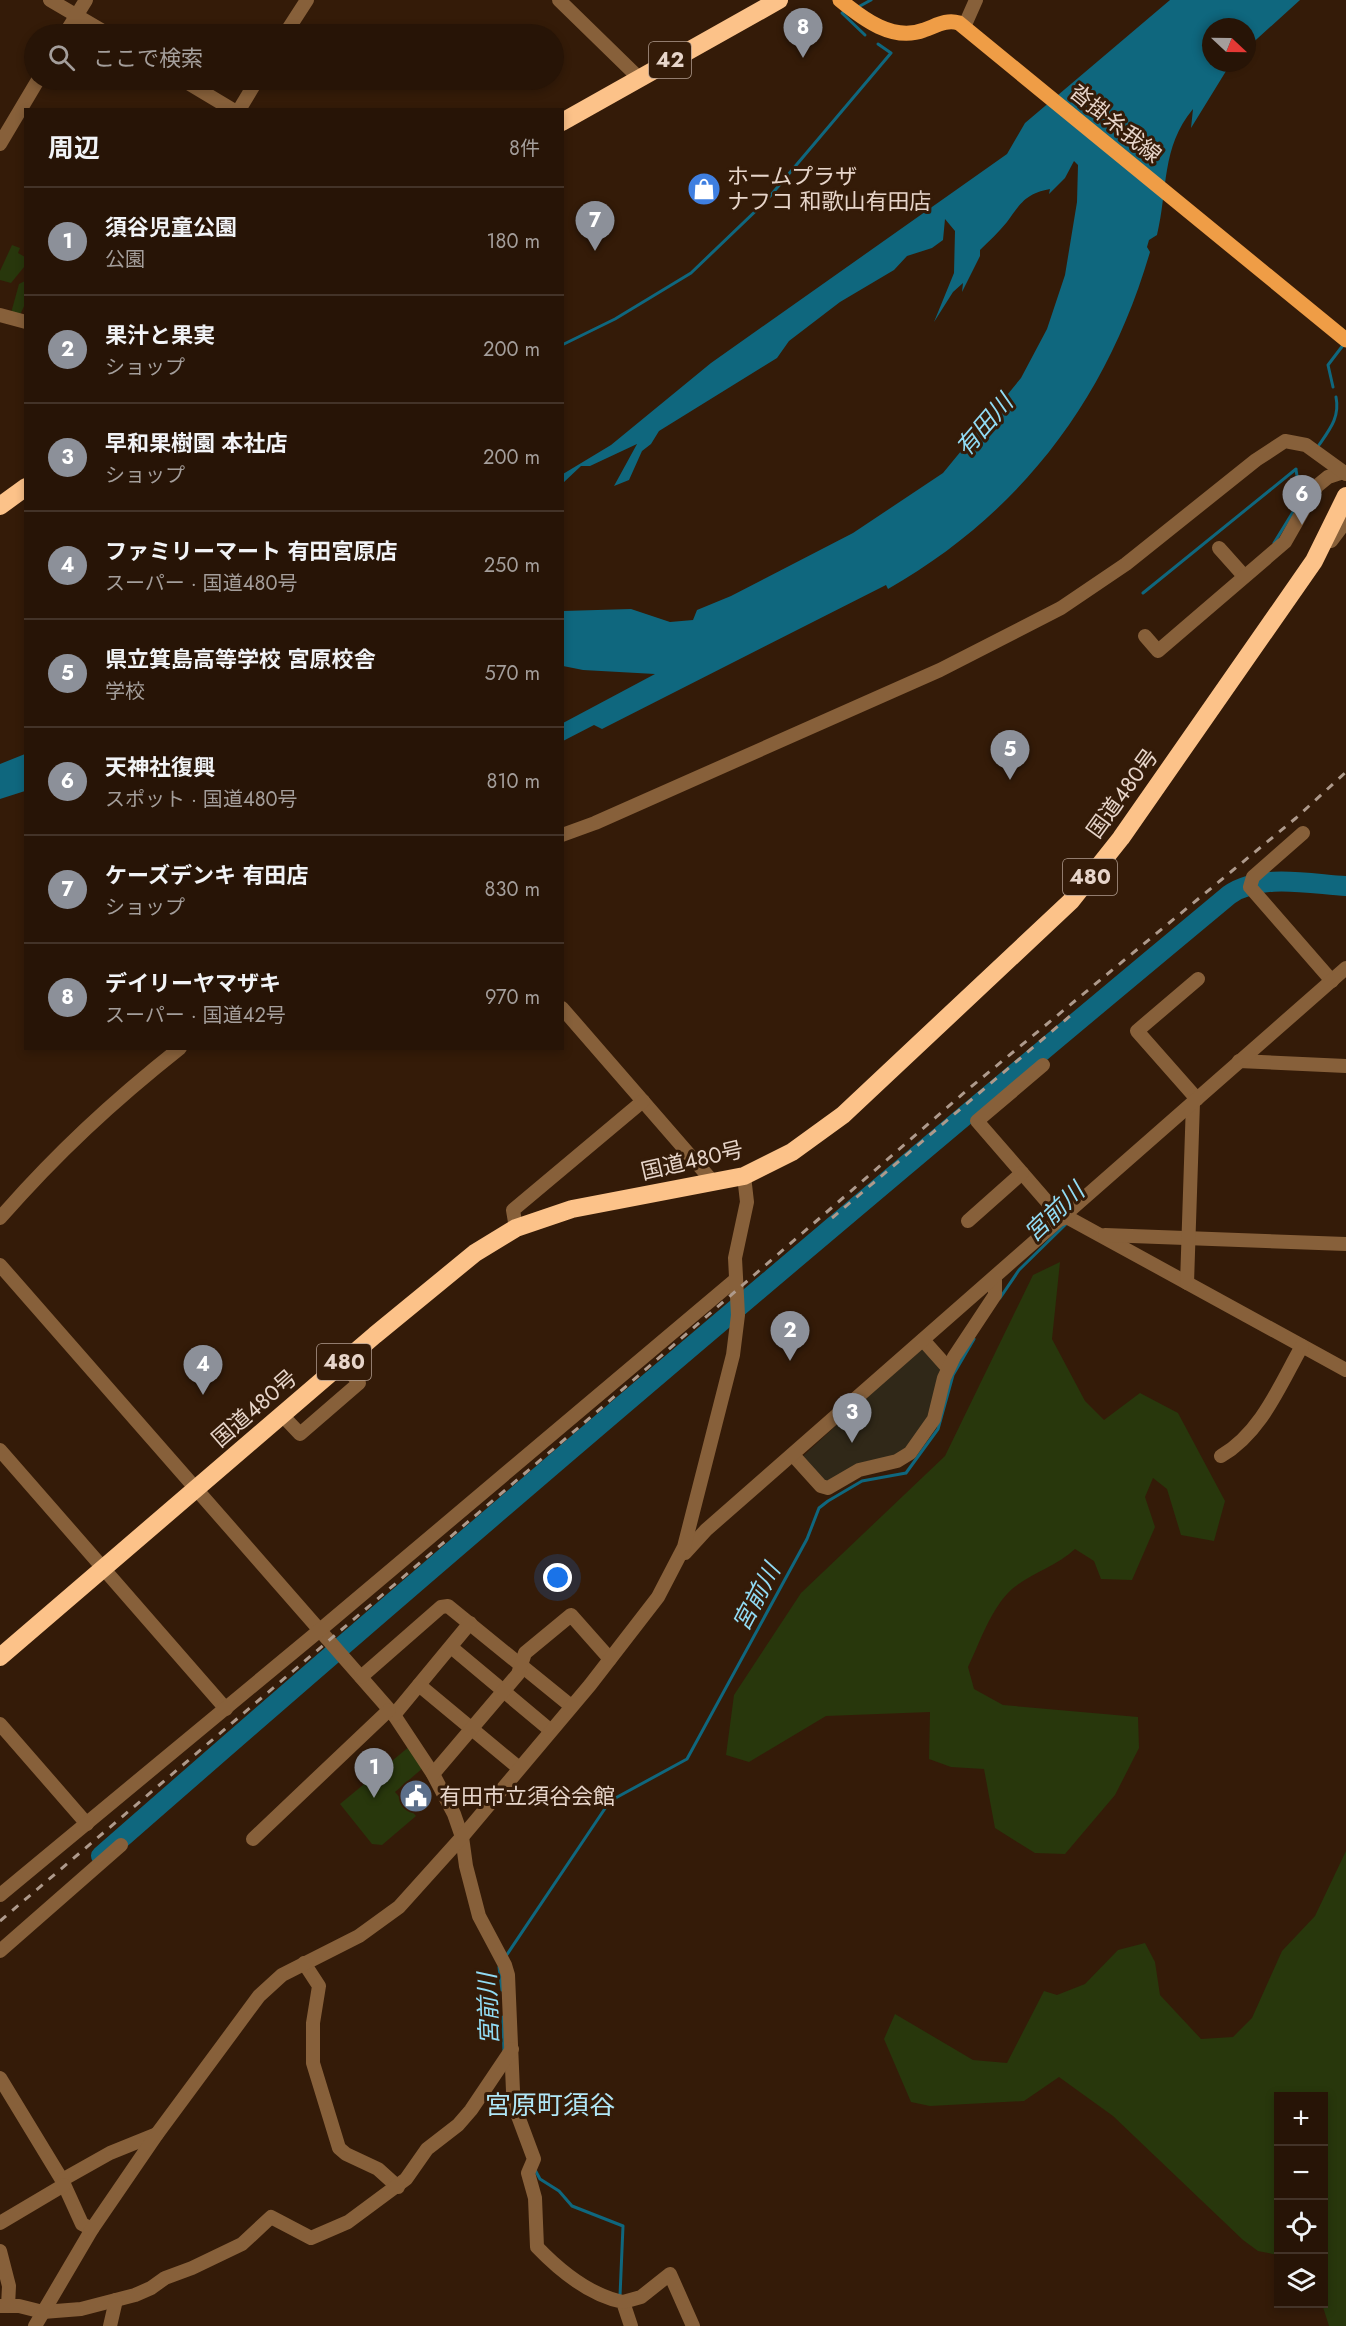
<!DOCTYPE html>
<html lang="ja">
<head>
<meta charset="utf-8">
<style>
  :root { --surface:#271406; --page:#332114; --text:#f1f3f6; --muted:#a49e9b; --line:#433328; --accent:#8c9099 }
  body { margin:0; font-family:Jost,"Noto Sans JP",sans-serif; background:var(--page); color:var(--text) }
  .controls { position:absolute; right:18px; bottom:18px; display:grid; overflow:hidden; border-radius:0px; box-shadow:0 3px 9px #0003 }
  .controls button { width:54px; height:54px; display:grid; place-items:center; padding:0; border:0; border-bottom:2px solid var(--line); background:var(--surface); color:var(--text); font:30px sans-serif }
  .compass { position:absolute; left:1202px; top:18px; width:54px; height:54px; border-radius:50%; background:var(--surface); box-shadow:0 3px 9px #0003; rotate:112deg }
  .you { position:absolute; left:558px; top:1578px; width:21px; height:21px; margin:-15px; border:4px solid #fff; border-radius:50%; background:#1a73e8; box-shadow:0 0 0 9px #1a73e833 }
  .badge { display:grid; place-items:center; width:39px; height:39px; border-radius:50%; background:var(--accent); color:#fff; font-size:20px; font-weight:700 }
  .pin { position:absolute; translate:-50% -50px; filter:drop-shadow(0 2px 3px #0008) }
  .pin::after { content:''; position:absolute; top:32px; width:21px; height:18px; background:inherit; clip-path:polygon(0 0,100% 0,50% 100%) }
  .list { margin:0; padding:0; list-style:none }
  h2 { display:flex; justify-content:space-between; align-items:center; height:78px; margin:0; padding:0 24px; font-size:26px }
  h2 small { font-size:20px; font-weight:400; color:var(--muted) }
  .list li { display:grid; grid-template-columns:39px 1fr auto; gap:18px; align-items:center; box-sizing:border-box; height:108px; padding:0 24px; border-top:2px solid var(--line) }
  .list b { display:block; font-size:22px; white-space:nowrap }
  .list p { margin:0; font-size:20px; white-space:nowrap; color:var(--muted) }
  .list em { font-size:20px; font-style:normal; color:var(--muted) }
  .icon { flex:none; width:33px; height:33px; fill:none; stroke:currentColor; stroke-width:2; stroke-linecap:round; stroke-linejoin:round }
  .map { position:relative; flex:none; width:1346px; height:2326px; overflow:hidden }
  .search { position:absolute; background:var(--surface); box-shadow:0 3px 9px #0003; left:24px; top:24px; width:540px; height:66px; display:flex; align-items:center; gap:15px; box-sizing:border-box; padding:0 21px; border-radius:33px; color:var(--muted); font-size:22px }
  .panel { position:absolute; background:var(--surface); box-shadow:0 3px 9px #0003; left:24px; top:108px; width:540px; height:942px; border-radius:0px }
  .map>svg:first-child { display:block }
</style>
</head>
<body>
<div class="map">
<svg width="1346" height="2326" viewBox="0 0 1346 2326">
  <rect width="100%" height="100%" fill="#341b08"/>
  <!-- commercial -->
  <polygon fill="#302818" points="923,1345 944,1369 936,1409 906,1453 828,1486 801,1458"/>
  <!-- green -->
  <g fill="#28370c">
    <polygon points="12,245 20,248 18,253 25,257 24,267 11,283 0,280 0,271"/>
    <polygon points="25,281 25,304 20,315 11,313 19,284"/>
    <path d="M1060,1262L1052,1339L1085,1401L1104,1420L1140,1393L1178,1413L1225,1501L1214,1541L1181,1535L1167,1489L1153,1478L1145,1497L1155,1527L1132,1580L1101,1579L1094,1561L1075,1549C1057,1566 1031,1573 1012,1589C991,1608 980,1642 968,1667L974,1689L1003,1705L1138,1717L1139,1748L1115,1795L1065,1854L1035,1853L995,1828L984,1769L951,1767L929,1759L930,1712L826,1716L749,1762L726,1755L734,1695L801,1593L945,1456L1033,1275Z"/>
    <polygon points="410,1746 424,1767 395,1792 416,1816 382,1845 372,1844 340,1804"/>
    <polygon points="1346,1851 1346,2326 1329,2326 1322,2304 1324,2096 1278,2096 1278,2255 1258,2251 1243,2240 1113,2116 1059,2077 1024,2101 930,2106 911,2102 884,2039 895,2014 973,2060 1007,2063 1044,1991 1057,1995 1085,1984 1118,1950 1145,1943 1155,1962 1160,1995 1201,2039 1233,2037 1252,2018 1282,1951 1315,1916"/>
  </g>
  <!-- water -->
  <g fill="#0f677e">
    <path d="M1170,0H1300L1247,48V27H1211V63H1231L1191,128L1193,109C1161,147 1168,190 1157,235L1149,240L1147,247L1150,252C1107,399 1021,513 888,589L886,585L602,729L594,725L563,741V723L655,674L583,670L563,666V611L631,609L670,622L693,620L697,610L731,596L853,533L943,473L1021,378L1047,329L1065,275L1077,202L1078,165L1074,161L1065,178L1049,194L1050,189C1025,194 1021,203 1007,222C999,232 989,241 980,250V256L962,292L963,283L953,292L934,322L954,273L955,231L945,219L943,240L932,248L907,256L894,270L840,302L789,341L777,358L659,431L651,444L642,451L629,480L614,486L637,444L590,466H581L563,483V474L611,445L711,363L1007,154L1025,123Z"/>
    <polygon points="25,754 25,791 0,799 0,764"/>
  </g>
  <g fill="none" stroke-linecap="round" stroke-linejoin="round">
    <!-- stream -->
    <g stroke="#0f677e" stroke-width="3">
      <polyline points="860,6 871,0"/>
      <polyline points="845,11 842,13 865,35"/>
      <polyline points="562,345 615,319 691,273 765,202 891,53 878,44"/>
      <polyline points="1333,387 1328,365 1344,344"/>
      <path d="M1319,445C1330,429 1340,417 1336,397"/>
      <polyline points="1274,543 1301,499 1296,470"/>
      <polyline points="1143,593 1296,469"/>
      <polyline points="1000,1298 1019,1270 1067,1223"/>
      <polyline points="506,1956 610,1801 687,1759 807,1539 819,1508 828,1501 862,1481 906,1473 938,1429 953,1375 974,1339"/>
      <polyline points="501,1964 499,1967 502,1990"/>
      <polyline points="503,2017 504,2053"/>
      <polyline points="534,2168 540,2179 559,2191 572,2206 623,2226 620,2296"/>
    </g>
    <!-- river -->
    <path stroke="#0f677e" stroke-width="20" d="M101,1856C473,1530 849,1211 1229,895C1260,873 1310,884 1346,886"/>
    <!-- minor -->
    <g stroke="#87603a" stroke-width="14">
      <polyline points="50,0 108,34"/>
      <polyline points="559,0 639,78"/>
      <polyline points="964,27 976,0"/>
      <polyline points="65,34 86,0"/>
      <polyline points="285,34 307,0"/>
      <polyline points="183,80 233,110"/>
      <polyline points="239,110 257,80"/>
      <polyline points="0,144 38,80"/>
      <polyline points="0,315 26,322"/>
      <polyline points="1331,541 1346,521"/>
      <polyline points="1219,548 1244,576"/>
      <polyline points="1145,636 1158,651 1285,542 1317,486 1328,477 1343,472"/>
      <polyline points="1303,833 1253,877 1250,887 1332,981"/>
      <polyline points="562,835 595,823 940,670 1061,608 1126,564 1256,460 1285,441 1306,445 1346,474"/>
      <polyline points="562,1008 714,1183"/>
      <polyline points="1239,1061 1346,1066"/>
      <polyline points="1043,1065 977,1121 1062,1219"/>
      <polyline points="1197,1099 1137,1031 1198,979"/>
      <polyline points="1065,1216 1346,1370"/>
      <path d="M0,1218C57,1153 112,1102 180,1048"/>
      <polyline points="968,1221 1022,1173"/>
      <polyline points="516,1228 513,1210 643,1101"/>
      <polyline points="1105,1235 1346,1244"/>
      <path d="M0,1265L394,1715L433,1774L454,1814L462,1837L466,1866L479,1916L505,1965L508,1975L513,2091L518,2116L534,2159L528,2173L535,2198L537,2247C560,2271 589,2295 623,2302L631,2326"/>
      <polyline points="1187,1283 1193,1102"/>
      <polyline points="923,1340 948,1368"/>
      <polyline points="282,1415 300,1434 359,1383 343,1362"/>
      <polyline points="0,1450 226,1709"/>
      <polyline points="793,1455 821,1486 828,1488 859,1470 897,1461 910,1453 934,1419 944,1378 954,1357 995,1295 995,1277"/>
      <path d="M1221,1456C1261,1433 1280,1385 1302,1346"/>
      <polyline points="685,1553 706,1530 1346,968"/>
      <polyline points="451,1647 550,1730"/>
      <polyline points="361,1677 441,1607 448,1606 571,1706"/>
      <polyline points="419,1685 519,1768"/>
      <polyline points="394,1715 470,1623"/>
      <polyline points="0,1724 87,1824"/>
      <polyline points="433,1774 518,1674 525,1653 571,1615 610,1659"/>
      <polyline points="253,1839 389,1710"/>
      <polyline points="0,1895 320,1630 735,1280"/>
      <polyline points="0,1951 121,1845"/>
      <polyline points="304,1963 319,1986 313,2023 313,2063 339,2148 346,2154 378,2169 398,2187"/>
      <polyline points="0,2078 62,2180 82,2224 92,2229"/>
      <polyline points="62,2180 110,2153 157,2134"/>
      <polyline points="0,2223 64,2185"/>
      <polyline points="0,2251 9,2286 8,2306"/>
      <polyline points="623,2302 641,2297 670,2274 693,2326"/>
      <polyline points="0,2306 19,2306 43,2312 81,2309 135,2295 151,2288 165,2278 192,2268 242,2244 271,2217 311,2238 348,2222 406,2179 427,2149 458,2125 471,2110 512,2049"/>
      <polyline points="35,2326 92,2229 157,2134 259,1996 282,1975 359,1936 399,1907 462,1837 590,1685 658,1597 684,1547 733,1355 738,1315 735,1258 747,1202 744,1176"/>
      <polyline points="110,2326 116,2300"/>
    </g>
    <!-- major -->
    <path stroke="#ef9d46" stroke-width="15" d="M840,0C863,19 893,42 924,30C936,26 946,19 959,23L1346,340"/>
    <!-- highway -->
    <g stroke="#fcc289" stroke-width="18">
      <polyline points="562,122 779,0"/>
      <polyline points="0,506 26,487"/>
      <polyline points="0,1657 375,1335 475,1253 516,1228 572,1209 744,1176 792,1152 843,1115 1071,901 1121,838 1314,561 1346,496"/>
    </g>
    <!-- rail -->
    <g stroke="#ae9a8c" stroke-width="3" stroke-dasharray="8 8" stroke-linecap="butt">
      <polyline points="832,1218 1070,1016"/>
      <polyline points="0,1921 592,1416 966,1091 1296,818 1346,772"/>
    </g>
  </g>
  <!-- icons -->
  <defs>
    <symbol id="shop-disc" viewBox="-11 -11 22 22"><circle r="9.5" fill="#3f7fe0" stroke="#341b08"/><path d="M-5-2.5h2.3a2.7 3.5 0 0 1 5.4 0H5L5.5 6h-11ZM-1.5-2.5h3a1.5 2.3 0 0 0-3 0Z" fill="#fff"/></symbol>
    <symbol id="civic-disc" viewBox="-11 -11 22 22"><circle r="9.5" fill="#5c6f8a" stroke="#341b08"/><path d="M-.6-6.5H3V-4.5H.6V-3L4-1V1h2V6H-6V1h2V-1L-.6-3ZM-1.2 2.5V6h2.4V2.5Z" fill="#fff"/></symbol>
  </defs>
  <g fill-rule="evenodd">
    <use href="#shop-disc" x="685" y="170" width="38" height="38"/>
    <use href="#civic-disc" x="397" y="1777" width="38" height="38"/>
  </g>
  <g text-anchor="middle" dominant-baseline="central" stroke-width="6" stroke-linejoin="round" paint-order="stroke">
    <!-- shield labels -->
    <g fill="#341b08" stroke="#b19d90" stroke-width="1.5">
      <rect x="649" y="42" width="42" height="36" rx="4.5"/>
      <rect x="1063" y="859" width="54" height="36" rx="4.5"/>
      <rect x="317" y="1344" width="54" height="36" rx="4.5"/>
    </g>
    <g font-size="21" font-weight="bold" fill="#e7d5ca">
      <text x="670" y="60">42</text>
      <text x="1090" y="877">480</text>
      <text x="344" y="1362">480</text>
    </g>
    <!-- street labels -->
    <g font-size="22" fill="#e7d5ca" stroke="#341b08">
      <text transform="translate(1116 123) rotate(39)">沓掛糸我線</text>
      <text transform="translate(1122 793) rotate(-54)">国道480号</text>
      <text transform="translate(692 1160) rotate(-13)">国道480号</text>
      <text transform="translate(254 1408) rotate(-41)">国道480号</text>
    </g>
    <!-- poi labels -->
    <g font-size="22" fill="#e7d5ca" stroke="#341b08" text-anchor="start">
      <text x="727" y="176">ホームプラザ<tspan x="727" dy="25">ナフコ 和歌山有田店</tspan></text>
      <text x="439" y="1796">有田市立須谷会館</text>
    </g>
    <!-- water labels -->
    <g font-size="24" font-style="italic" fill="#91dbf4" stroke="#341b08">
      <text transform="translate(984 425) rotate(-49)">有田川</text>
      <text transform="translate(1054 1212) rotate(-44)">宮前川</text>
      <text transform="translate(756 1597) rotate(-62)">宮前川</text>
      <text transform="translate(488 2009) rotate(-92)">宮前川</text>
    </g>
    <!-- quarter labels -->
    <g font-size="26" fill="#b0e7f7" stroke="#341b08">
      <text x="550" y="2105">宮原町須谷</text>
    </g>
  </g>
</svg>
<div class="controls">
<button>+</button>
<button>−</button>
<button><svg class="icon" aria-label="locate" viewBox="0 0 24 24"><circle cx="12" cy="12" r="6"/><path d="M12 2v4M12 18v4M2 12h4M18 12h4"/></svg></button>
<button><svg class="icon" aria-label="layers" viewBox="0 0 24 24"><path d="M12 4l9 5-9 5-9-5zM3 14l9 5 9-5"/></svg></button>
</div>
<svg class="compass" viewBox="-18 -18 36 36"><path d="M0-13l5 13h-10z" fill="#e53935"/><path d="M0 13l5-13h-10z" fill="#a49e9b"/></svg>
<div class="you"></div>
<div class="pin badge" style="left:374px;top:1798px">1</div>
<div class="pin badge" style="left:790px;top:1361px">2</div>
<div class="pin badge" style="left:852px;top:1443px">3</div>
<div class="pin badge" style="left:203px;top:1395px">4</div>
<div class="pin badge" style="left:1010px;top:780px">5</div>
<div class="pin badge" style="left:1302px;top:525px">6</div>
<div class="pin badge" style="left:595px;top:251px">7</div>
<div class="pin badge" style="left:803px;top:58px">8</div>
<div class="search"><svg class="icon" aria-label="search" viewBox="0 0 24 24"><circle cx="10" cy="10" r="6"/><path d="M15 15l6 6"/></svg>ここで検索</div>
<section class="panel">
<h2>周辺<small>8件</small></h2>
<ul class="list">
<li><span class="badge">1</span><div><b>須谷児童公園</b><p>公園</p></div><em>180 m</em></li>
<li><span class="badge">2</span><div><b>果汁と果実</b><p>ショップ</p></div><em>200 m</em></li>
<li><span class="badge">3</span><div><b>早和果樹園 本社店</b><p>ショップ</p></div><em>200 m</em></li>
<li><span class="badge">4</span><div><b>ファミリーマート 有田宮原店</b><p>スーパー · 国道480号</p></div><em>250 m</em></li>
<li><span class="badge">5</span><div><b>県立箕島高等学校 宮原校舎</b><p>学校</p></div><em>570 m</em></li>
<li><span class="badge">6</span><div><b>天神社復興</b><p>スポット · 国道480号</p></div><em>810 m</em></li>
<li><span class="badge">7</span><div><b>ケーズデンキ 有田店</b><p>ショップ</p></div><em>830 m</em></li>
<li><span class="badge">8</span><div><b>デイリーヤマザキ</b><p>スーパー · 国道42号</p></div><em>970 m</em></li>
</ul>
</section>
</div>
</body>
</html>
